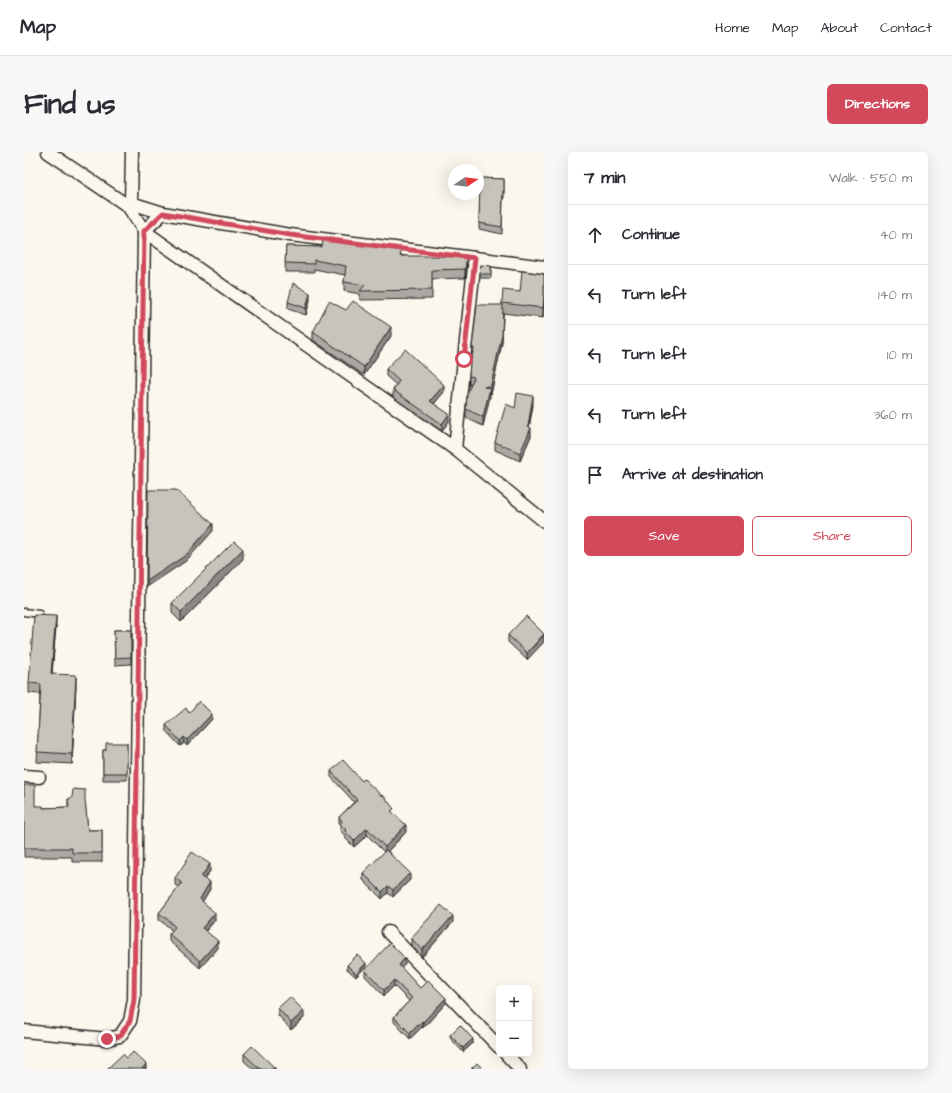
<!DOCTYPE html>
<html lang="en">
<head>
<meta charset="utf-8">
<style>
  :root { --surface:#fff; --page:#f7f7f7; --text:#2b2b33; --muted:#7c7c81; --line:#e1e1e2; --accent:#d1495b }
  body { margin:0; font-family:"Architects Daughter",sans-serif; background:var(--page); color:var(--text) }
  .controls { position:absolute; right:12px; bottom:12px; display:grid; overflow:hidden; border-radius:6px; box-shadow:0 4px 16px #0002 }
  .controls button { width:36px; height:36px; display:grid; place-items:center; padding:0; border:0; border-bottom:1px solid var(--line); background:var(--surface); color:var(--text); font:20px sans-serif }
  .compass { position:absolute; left:424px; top:12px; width:36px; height:36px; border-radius:50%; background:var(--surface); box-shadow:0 4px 16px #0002; rotate:77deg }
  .stop { position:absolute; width:12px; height:12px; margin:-9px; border:3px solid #d1495b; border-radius:50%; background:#fff }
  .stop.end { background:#d1495b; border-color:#fff; box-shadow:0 1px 4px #0008 }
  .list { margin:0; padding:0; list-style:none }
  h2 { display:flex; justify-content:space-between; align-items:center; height:52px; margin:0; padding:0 16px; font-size:17px }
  h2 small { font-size:13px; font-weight:400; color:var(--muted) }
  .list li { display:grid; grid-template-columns:26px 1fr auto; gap:12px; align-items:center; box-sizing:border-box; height:60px; padding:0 16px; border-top:1px solid var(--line) }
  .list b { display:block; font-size:15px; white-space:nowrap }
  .list em { font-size:13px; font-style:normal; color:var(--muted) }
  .actions { display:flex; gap:8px; padding:12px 16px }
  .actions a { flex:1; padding:9px 0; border:1px solid var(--accent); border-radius:6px; text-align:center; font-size:14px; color:var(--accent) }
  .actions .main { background:var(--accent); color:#fff }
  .icon { flex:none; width:22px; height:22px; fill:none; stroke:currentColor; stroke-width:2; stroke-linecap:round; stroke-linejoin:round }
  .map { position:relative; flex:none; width:520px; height:917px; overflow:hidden; border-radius:6px }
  header { display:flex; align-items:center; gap:24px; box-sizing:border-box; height:56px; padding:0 20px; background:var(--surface); border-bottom:1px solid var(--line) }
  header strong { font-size:19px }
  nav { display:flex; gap:22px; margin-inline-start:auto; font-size:14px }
  .intro { display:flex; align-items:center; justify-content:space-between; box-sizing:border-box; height:96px; padding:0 24px }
  h1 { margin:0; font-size:28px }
  .button { padding:10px 18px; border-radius:6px; background:var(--accent); color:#fff; font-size:14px; font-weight:700 }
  main { display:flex; gap:24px; padding:0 24px }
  aside { flex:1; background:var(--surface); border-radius:6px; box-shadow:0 4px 16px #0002 }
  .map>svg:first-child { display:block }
</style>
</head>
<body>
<header>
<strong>Map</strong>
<nav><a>Home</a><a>Map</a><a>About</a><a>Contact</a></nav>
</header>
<div class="intro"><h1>Find us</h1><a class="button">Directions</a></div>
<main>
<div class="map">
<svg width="520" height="917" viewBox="0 0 520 917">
  <rect width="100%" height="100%" fill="#fbf7ec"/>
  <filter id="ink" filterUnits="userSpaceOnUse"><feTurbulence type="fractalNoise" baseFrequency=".025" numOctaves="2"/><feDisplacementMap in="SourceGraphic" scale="8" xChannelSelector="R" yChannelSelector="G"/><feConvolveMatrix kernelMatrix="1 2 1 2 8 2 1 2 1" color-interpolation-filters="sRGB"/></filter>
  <g filter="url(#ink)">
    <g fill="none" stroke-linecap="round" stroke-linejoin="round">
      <defs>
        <polyline id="lane" points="0,460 15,462"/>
        <g id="street">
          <polyline points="24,0 104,54 120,79 431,297 520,369"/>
          <polyline points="107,51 139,61 266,83 451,106 520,115"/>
          <polyline points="104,54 107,51 108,0"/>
          <polyline points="431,297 440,207 451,106"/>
          <polyline points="0,624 15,625"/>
          <polyline points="364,780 475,895"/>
          <polyline points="0,879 83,887 96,884 106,869 110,848 120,79 139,61"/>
          <polyline points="482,902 496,917"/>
        </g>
      </defs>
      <!-- lane casing -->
      <use href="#lane" stroke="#2b2b2b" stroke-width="9"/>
      <!-- street casing -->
      <use href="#street" stroke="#2b2b2b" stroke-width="15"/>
      <!-- lane -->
      <use href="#lane" stroke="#fbf7ec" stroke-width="6"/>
      <!-- street -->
      <use href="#street" stroke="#fbf7ec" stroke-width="12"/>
    </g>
    <!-- wall -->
    <g fill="#aba9a2" stroke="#2b2b2b">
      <polygon points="456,26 480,27 480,46 479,46 478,82 455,77"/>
      <polygon points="331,92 345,93 377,104 443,113 441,126 408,127 408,147 336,148 336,142 320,139 320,130 321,123 290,117 290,120 261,120 262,94 298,95"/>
      <polygon points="467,114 467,126 456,126 456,122"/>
      <polygon points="520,122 520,154 519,166 479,161 478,191 467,242 466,242 459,274 442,266 442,257 447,233 445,233 445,224 448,204 448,196 478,153 478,151 496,140"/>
      <polygon points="286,148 282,163 264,157 264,150"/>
      <polygon points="289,180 367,184 340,223 289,188"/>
      <polygon points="362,217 420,240 410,252 425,269 418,279 369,245 369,238 372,233 362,224"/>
      <polygon points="509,253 505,275 507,284 496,309 471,298 471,290 491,256"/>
      <polygon points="219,407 157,470 148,461 148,451"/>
      <polygon points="32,474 28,522 52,533 48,612 13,610 16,542 5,541 5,531"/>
      <polygon points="90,478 107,478 107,512 91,513"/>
      <polygon points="520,482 503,508 484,490 484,483"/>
      <polygon points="165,561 188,567 163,594 160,591 156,594 142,579 142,573"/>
      <polygon points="103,591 103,628 79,628 79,598 82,598"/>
      <polygon points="307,619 338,629 370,662 382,680 364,699 386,728 369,745 364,741 358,747 339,728 339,721 360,700 343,683 330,695 321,686 321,684 316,678 316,673 315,672 315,665 330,650 307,625"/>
      <polygon points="0,633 11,654 19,656 44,655 44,647 61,650 64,678 78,678 78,710 48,710 48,705 0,705"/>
      <polygon points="186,719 180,727 186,737 178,750 191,768 182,779 194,796 176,816 145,789 145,782 148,779 146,777 146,776 135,768 135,761 155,735 151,733 151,726"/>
      <polygon points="429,770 398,805 387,793 387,786"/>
      <polygon points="381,812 377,816 396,836 422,851 399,876 398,875 386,887 370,870 370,865 385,849 370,834 360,844 341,824 341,818"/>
      <polygon points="323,813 342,814 332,825 323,817"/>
      <polygon points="254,856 280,866 267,878 254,863"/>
      <polygon points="426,883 449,891 439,900 426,886"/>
      <polygon points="220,902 252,917 229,917 220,909"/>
    </g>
    <!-- shaded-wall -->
    <g fill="#8b8984" stroke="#2b2b2b">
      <polygon points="443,104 443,113 441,126 441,117"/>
      <polygon points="286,141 286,148 282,163 282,156"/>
      <polygon points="520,144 520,154 519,166 519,156"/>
      <polygon points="479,162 478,191 467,242 467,233"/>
      <polygon points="367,175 367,184 340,223 340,215"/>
      <polygon points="420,233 420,240 406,256 406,249"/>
      <polygon points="466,236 466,245 459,274 459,265"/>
      <polygon points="509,244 509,253 504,282 507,276 507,284 496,309 496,301 504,274"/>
      <polygon points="425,262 425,269 418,279 418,272"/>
      <polygon points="189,372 189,379 162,409 123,435 123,429"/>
      <polygon points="219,397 219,407 157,470 157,460"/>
      <polygon points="32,464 32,474 27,532 27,522"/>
      <polygon points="520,483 520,490 503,508 503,501"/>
      <polygon points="52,523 52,533 48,612 48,602"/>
      <polygon points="188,562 188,567 163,594 163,588"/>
      <polygon points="160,585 160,591 156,594 156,589"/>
      <polygon points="382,673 382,680 361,702 361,695"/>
      <polygon points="343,676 343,683 330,695 330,689"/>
      <polygon points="186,712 186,719 177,732 177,725"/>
      <polygon points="386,721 386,728 369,745 369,738"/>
      <polygon points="186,730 186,737 176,754 176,747"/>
      <polygon points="364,734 364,741 358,747 358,740"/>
      <polygon points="191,761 191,768 178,782 178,776"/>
      <polygon points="429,764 429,770 398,805 398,798"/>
      <polygon points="194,789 194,796 176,816 176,809"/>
      <polygon points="381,806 381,812 375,819 375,813"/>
      <polygon points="342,811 342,814 332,825 332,822"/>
      <polygon points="370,828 370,834 360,844 360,838"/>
      <polygon points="422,846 422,851 399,876 399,870"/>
      <polygon points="280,859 280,866 267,878 267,871"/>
      <polygon points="398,869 398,875 386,887 386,881"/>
      <polygon points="449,887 449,891 439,900 439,896"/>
      <polygon points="122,912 122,917 118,917"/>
    </g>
    <!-- building -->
    <g fill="#c7c4bc" stroke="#2b2b2b">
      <polygon points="456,26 480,27 480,39 479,39 478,75 455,71"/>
      <polygon points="299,86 331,92 331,90 345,92 345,93 377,98 376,104 443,104 441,117 408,118 408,138 336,139 341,133 320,130 322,114 290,108 290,112 261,111 262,94 298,95"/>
      <polygon points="457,113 467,114 467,122 456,122"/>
      <polygon points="498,119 520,122 520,144 519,156 478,151 479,138 496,140"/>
      <polygon points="269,131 286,141 282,156 264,150"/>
      <polygon points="305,149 322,158 329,149 367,175 340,215 289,180"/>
      <polygon points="453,153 479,153 478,183 467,233 460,235 466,236 459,265 442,257 443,242 450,225 445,224 446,211 450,196 448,196"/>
      <polygon points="381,197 420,233 406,249 425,262 418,272 369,238 375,229 362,217"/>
      <polygon points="493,241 509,244 504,274 507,276 496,301 471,290 482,252 491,256"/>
      <polygon points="124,338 152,338 189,372 162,403 123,429"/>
      <polygon points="210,389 219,397 157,460 148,451"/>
      <polygon points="10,463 32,464 27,522 52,523 48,602 13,600 17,532 5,531"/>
      <polygon points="502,464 520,482 503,501 484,483"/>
      <polygon points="90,478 107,478 107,505 91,506"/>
      <polygon points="175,549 188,562 163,588 160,585 156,589 142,573 162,556 165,561"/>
      <polygon points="82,591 103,591 103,621 79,621 79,598 82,598"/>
      <polygon points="319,608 338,629 340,627 358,644 359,643 370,657 367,659 382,673 361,695 343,676 330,689 321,679 322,678 316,672 318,669 315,665 333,648 307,619"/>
      <polygon points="0,633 11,633 11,654 19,654 19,656 45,655 44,647 48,646 49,637 61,638 61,647 64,678 78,678 78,701 48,701 48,696 0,696"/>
      <polygon points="362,698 386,721 369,738 364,734 358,740 339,721"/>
      <polygon points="168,700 186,712 177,725 186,730 176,747 191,761 178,776 194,789 176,809 145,782 151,775 146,770 147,770 135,761 158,731 151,726"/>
      <polygon points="417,753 429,764 398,798 387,786"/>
      <polygon points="366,791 381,806 375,813 396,836 404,828 422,846 399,870 398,869 386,881 370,865 388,846 370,828 360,838 341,818"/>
      <polygon points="333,803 342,811 332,822 323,813"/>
      <polygon points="266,845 280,859 267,871 254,856"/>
      <polygon points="436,873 449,887 439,896 426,883"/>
      <polygon points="228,894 252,917 236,917 220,902"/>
      <polygon points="109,900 122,912 118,917 83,917 99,902 103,906"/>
      <polygon points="453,911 459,917 447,917"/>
    </g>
  </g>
  <g fill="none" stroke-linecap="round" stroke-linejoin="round" filter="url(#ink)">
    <!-- route -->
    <polyline stroke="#d1495b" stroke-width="5" points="83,887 96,884 106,869 110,848 120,79 139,61 266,83 451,106 440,207"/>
  </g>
</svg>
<div class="controls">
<button>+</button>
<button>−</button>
</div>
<svg class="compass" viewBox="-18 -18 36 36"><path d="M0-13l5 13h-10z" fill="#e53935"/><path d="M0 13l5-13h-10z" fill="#7c7c81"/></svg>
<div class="stop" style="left:440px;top:207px"></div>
<div class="stop end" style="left:83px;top:887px"></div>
</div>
<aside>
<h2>7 min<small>Walk · 550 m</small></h2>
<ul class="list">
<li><svg class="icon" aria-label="ahead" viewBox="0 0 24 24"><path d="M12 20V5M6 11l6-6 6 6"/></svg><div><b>Continue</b></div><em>40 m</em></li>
<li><svg class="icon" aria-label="left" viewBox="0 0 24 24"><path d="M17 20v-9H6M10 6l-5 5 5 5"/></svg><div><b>Turn left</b></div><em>140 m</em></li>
<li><svg class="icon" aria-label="left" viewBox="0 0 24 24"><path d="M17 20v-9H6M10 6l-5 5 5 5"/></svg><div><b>Turn left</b></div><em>10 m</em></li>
<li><svg class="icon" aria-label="left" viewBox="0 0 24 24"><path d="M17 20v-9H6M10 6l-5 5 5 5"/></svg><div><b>Turn left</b></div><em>360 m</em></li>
<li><svg class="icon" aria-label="arrive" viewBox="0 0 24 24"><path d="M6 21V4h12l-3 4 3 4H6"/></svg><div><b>Arrive at destination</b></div></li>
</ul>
<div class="actions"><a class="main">Save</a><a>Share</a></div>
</aside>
</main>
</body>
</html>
